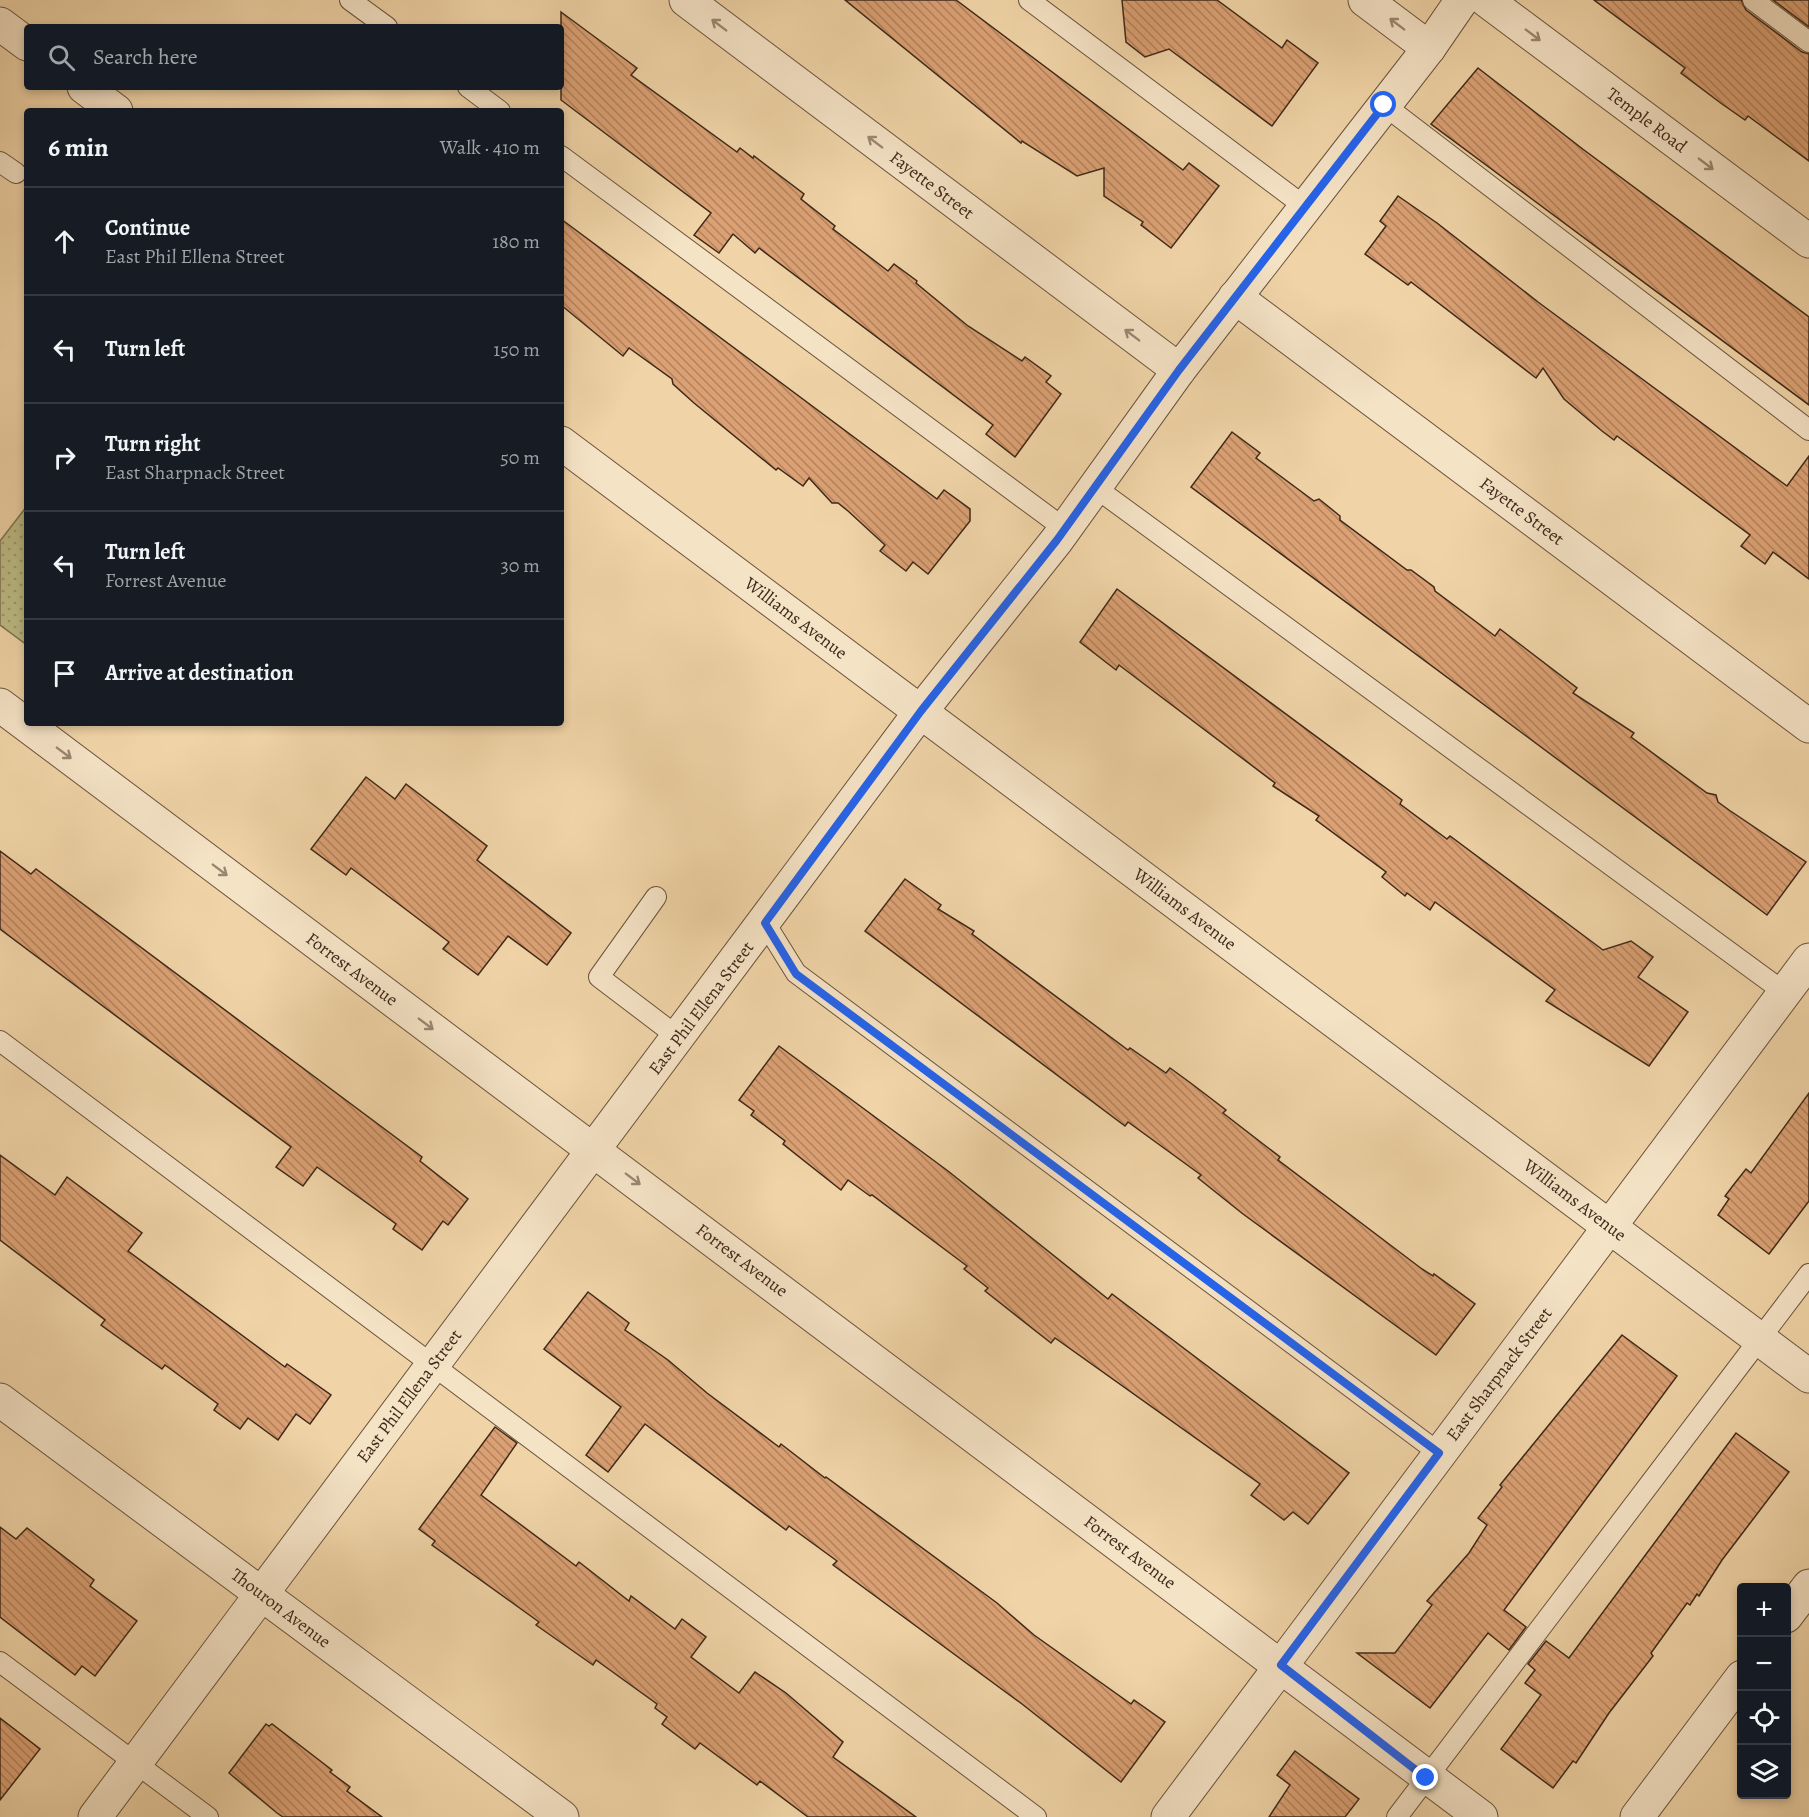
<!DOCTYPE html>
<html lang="en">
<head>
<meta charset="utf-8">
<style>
  :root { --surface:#171b24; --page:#20242c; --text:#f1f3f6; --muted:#9ea1a6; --line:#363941 }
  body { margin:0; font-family:Alegreya,serif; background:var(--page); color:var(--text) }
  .controls { position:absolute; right:18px; bottom:18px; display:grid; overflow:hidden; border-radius:6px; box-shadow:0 3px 9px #0003 }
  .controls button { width:54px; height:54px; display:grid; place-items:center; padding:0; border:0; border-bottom:2px solid var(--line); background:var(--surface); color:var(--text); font:30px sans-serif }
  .stop { position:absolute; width:18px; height:18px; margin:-14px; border:4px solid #2563eb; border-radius:50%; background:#fff }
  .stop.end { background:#2563eb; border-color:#fff; box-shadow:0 2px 6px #0008 }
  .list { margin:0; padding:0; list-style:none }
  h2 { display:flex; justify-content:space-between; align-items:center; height:78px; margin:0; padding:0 24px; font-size:26px }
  h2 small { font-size:20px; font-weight:400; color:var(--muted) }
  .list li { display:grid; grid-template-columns:39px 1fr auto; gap:18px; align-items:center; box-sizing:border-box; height:108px; padding:0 24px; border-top:2px solid var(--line) }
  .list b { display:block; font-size:22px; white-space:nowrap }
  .list p { margin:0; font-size:20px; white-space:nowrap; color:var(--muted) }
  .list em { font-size:20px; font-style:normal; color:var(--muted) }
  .icon { flex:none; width:33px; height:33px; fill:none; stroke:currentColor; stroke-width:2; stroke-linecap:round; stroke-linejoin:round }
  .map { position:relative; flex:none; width:1809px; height:1817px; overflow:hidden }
  .search { position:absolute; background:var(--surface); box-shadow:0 3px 9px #0003; left:24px; top:24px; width:540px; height:66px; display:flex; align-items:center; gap:15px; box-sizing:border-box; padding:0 21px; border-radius:6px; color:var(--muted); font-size:22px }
  .panel { position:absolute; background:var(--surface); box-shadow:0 3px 9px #0003; left:24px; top:108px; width:540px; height:618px; border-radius:6px }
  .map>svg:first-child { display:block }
</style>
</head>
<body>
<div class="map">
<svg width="1809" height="1817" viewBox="0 0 1809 1817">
  <defs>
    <pattern id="green-dots" width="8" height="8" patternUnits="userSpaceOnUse" patternTransform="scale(1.5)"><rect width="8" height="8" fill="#bcbc85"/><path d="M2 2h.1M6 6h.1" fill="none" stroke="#9a996c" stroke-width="1.8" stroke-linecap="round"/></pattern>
    <pattern id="building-back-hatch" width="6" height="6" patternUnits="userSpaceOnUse" patternTransform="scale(1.5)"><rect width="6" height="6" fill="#dba174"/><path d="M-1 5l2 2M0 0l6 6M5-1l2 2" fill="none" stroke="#b3835e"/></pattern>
  </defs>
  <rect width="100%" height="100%" fill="#f0d4a7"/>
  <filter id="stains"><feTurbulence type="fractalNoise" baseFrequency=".00333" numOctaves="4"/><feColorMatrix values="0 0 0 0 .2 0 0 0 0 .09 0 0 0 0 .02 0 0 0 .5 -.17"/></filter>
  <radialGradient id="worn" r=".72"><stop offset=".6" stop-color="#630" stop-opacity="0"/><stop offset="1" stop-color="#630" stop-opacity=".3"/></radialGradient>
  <!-- green -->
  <polygon fill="url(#green-dots)" stroke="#7e7250" stroke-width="1.5" points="27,506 27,645 0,625 0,541"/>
  <!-- building -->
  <g fill="url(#building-back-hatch)" stroke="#3f291a" stroke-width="1.5">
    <polygon points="845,0 956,0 1183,170 1189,163 1219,186 1171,248 1141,225 1143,222 1104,196 1104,168 1077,176 1022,141 1021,143"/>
    <polygon points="1122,0 1217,0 1282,48 1287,40 1318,63 1272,126 1169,49 1145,57 1126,42"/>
    <polygon points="1594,0 1741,0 1746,10 1802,52 1809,54 1809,161 1748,116 1745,120 1722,104 1681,73 1685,68"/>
    <polygon points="1773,0 1809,0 1809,27"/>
    <polygon points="561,12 637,68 631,75 737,152 740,148 753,158 754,156 804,194 801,199 835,226 833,229 888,271 894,264 917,281 916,283 968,326 1022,361 1025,357 1051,376 1046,382 1061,394 1015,457 986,434 993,425 759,248 755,253 733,234 719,253 694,235 711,213 561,100"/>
    <polygon points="1478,68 1584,150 1809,317 1809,405 1431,124"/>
    <polygon points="1398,196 1437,223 1538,302 1787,486 1809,456 1809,579 1773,552 1765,564 1741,546 1750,535 1617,436 1614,440 1602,431 1564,399 1543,368 1536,378 1411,282 1408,285 1365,254 1386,226 1380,221"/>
    <polygon points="561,219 937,499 944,490 970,509 970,521 928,574 913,562 906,571 880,551 885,545 848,511 838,503 832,503 809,478 803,486 778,468 776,470 694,403 673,384 672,379 629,348 623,356 561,305"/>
    <polygon points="1232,432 1260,453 1256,458 1314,501 1319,499 1340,516 1340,520 1407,570 1411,570 1434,587 1435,591 1495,636 1500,629 1577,688 1573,693 1634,733 1631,737 1707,793 1716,795 1718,802 1729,810 1806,862 1767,915 1191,487"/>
    <polygon points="1117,589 1402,800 1400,804 1447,839 1450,836 1603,950 1631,941 1653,957 1638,977 1688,1012 1649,1066 1546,1001 1555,990 1435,902 1430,910 1407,893 1405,896 1382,877 1386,872 1316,820 1319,816 1273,786 1275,783 1119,665 1116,670 1080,642"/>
    <polygon points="366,777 395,799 406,784 487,846 477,860 571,933 547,965 508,936 478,975 443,949 449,942 351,868 346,875 311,849"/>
    <polygon points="0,851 31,874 36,869 422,1157 420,1161 468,1199 448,1225 443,1221 422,1250 393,1229 396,1224 317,1167 303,1186 276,1167 291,1147 0,929"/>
    <polygon points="905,879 941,905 938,909 974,931 972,934 1128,1050 1130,1048 1166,1073 1170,1068 1192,1084 1226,1110 1223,1113 1280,1157 1278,1160 1422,1269 1433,1276 1434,1274 1475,1304 1436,1355 1243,1214 1198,1178 1201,1175 1128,1122 1125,1126 865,931"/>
    <polygon points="779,1046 948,1171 1108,1299 1112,1294 1349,1473 1308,1524 1293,1512 1284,1520 1251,1495 1260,1484 1055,1338 1051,1343 985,1291 988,1288 964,1269 967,1266 872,1195 870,1196 848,1180 841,1190 783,1144 785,1141 751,1115 754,1111 739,1100"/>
    <polygon points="1809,1093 1809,1201 1769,1254 1718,1215 1729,1199 1725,1196 1735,1183 1746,1169 1751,1173"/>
    <polygon points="0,1155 55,1195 67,1177 142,1233 128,1251 285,1367 287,1364 331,1395 310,1424 296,1414 278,1440 248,1418 240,1429 214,1410 218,1404 165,1365 162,1369 101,1325 105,1320 0,1240"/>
    <polygon points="588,1292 629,1323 625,1330 668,1360 707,1393 779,1447 781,1444 825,1478 826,1477 997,1603 1034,1635 1131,1704 1134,1700 1165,1722 1121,1782 1022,1704 833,1565 837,1561 789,1526 786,1530 645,1424 608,1472 586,1455 621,1407 544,1349"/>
    <polygon points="1622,1335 1677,1376 1504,1610 1526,1627 1509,1650 1488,1633 1430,1708 1357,1653 1395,1653 1432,1605 1427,1601 1469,1553 1487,1525 1478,1518 1502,1487 1500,1485"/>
    <polygon points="495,1427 517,1443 481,1495 576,1566 579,1562 629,1601 631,1596 675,1629 682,1619 706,1637 691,1657 739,1693 755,1672 786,1693 843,1742 833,1757 916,1817 808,1817 760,1781 757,1785 700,1743 695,1749 662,1724 667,1717 655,1708 657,1704 596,1660 593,1665 536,1625 539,1622 432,1545 435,1541 419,1529"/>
    <polygon points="1736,1433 1789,1472 1722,1560 1699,1596 1697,1594 1690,1605 1687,1603 1651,1653 1653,1656 1609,1713 1576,1763 1573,1761 1553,1788 1501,1749 1541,1695 1525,1683 1535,1670 1528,1664 1546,1641 1569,1658"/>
    <polygon points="0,1527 16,1539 27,1528 94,1580 90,1586 137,1621 95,1676 82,1666 75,1675 0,1617"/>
    <polygon points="0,1718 40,1749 0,1800"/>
    <polygon points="266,1724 269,1726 272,1724 332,1770 330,1772 350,1787 347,1791 382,1817 283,1817 277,1813 229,1773"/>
    <polygon points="1295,1751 1359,1799 1345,1817 1269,1817 1290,1785 1277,1775"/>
  </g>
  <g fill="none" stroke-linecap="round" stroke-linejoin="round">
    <defs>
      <g id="lane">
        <polyline points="350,0 387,27"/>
        <polyline points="1029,0 1304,206"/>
        <polyline points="1753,0 1809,42"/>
        <polyline points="468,87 500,111"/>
        <polyline points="1384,105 1809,430"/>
        <polyline points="561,156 1065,529"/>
        <polyline points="0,162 16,173"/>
        <polyline points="1096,488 1784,992"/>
        <polyline points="656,897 599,977 678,1037"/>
        <polyline points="765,923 796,973 1439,1453"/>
        <polyline points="0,1041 1036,1817"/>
        <polyline points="0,1662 208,1817"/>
        <polyline points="1397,1817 1809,1274"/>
      </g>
      <g id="street">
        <polyline points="686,0 1179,370"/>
        <polyline points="1365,0 1429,48"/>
        <polyline points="1486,0 1809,241"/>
        <polyline points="0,24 27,44"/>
        <polyline points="84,87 116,111"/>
        <polyline points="1235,297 1809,726"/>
        <polyline points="561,443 1809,1376"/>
        <polyline points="0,705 1481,1817"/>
        <polyline points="0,1400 562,1817"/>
        <polyline points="1786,1616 1809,1586"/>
        <polyline points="95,1817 921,711 1057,540 1179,370 1429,48 1462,0"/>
        <polyline points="1168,1817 1809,960"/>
        <polyline points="1637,1817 1742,1677"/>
      </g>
    </defs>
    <!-- lane casing -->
    <use href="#lane" stroke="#6b543d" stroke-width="22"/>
    <!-- street casing -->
    <use href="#street" stroke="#6b543d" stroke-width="35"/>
    <!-- lane -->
    <use href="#lane" stroke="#f5e3c6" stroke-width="20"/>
    <!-- street -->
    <use href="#street" stroke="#f5e3c6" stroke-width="33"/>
  </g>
  <!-- one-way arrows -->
  <defs><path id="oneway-shaft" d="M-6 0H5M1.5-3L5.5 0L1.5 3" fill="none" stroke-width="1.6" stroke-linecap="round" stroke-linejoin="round" transform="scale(1.5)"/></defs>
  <g stroke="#9a8670">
    <use href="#oneway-shaft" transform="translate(1397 24) rotate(-143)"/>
    <use href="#oneway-shaft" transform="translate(719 25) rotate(-143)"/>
    <use href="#oneway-shaft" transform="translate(1533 35) rotate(37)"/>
    <use href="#oneway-shaft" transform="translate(875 142) rotate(-143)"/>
    <use href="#oneway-shaft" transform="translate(1706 164) rotate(37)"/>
    <use href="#oneway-shaft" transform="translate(1132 335) rotate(-143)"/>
    <use href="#oneway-shaft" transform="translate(64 753) rotate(37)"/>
    <use href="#oneway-shaft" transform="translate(220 870) rotate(37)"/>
    <use href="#oneway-shaft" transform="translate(426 1024) rotate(37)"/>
    <use href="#oneway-shaft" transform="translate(633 1179) rotate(37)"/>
  </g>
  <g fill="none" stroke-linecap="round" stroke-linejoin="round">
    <!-- route -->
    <polyline stroke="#2563eb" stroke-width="8" points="1384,105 1179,370 1057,540 921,711 765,923 796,974 1439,1453 1281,1665 1426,1778"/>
  </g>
  <g text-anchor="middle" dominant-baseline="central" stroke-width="5" stroke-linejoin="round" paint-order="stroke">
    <!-- street labels -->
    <g font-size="18" fill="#3f291a" stroke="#f5e3c6">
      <text transform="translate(1647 120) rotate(37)">Temple Road</text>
      <text transform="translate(932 185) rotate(37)">Fayette Street</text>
      <text transform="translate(1522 511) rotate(37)">Fayette Street</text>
      <text transform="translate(796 618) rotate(37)">Williams Avenue</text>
      <text transform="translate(1185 909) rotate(37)">Williams Avenue</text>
      <text transform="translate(352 969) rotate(37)">Forrest Avenue</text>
      <text transform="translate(701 1008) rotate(-53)">East Phil Ellena Street</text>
      <text transform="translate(1575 1200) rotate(37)">Williams Avenue</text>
      <text transform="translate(742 1260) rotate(37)">Forrest Avenue</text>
      <text transform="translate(1499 1374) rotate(-53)">East Sharpnack Street</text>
      <text transform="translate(409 1396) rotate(-53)">East Phil Ellena Street</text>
      <text transform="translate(1130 1552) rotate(37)">Forrest Avenue</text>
      <text transform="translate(281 1608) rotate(37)">Thouron Avenue</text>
    </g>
  </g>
  <rect width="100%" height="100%" filter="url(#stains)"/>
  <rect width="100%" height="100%" fill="url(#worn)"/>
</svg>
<div class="controls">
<button>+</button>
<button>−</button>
<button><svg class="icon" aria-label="locate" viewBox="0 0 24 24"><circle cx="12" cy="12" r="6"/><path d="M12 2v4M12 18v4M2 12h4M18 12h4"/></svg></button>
<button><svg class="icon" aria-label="layers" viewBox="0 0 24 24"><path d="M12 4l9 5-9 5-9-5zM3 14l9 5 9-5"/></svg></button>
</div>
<div class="stop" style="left:1384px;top:105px"></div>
<div class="stop end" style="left:1426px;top:1778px"></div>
<div class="search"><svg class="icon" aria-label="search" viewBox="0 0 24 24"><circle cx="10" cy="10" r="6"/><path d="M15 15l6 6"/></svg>Search here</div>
<section class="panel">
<h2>6 min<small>Walk · 410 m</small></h2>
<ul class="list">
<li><svg class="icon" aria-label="ahead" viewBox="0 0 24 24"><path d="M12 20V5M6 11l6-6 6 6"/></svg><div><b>Continue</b><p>East Phil Ellena Street</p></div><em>180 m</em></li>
<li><svg class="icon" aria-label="left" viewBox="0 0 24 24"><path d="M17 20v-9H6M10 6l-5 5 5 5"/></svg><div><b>Turn left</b></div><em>150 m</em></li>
<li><svg class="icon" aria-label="right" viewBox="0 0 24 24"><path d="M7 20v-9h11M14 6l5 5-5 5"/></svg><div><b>Turn right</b><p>East Sharpnack Street</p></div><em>50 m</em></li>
<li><svg class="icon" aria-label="left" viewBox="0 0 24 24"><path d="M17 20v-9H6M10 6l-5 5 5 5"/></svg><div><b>Turn left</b><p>Forrest Avenue</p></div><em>30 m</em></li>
<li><svg class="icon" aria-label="arrive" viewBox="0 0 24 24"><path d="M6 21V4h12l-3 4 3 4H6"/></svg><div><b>Arrive at destination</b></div></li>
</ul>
</section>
</div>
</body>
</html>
